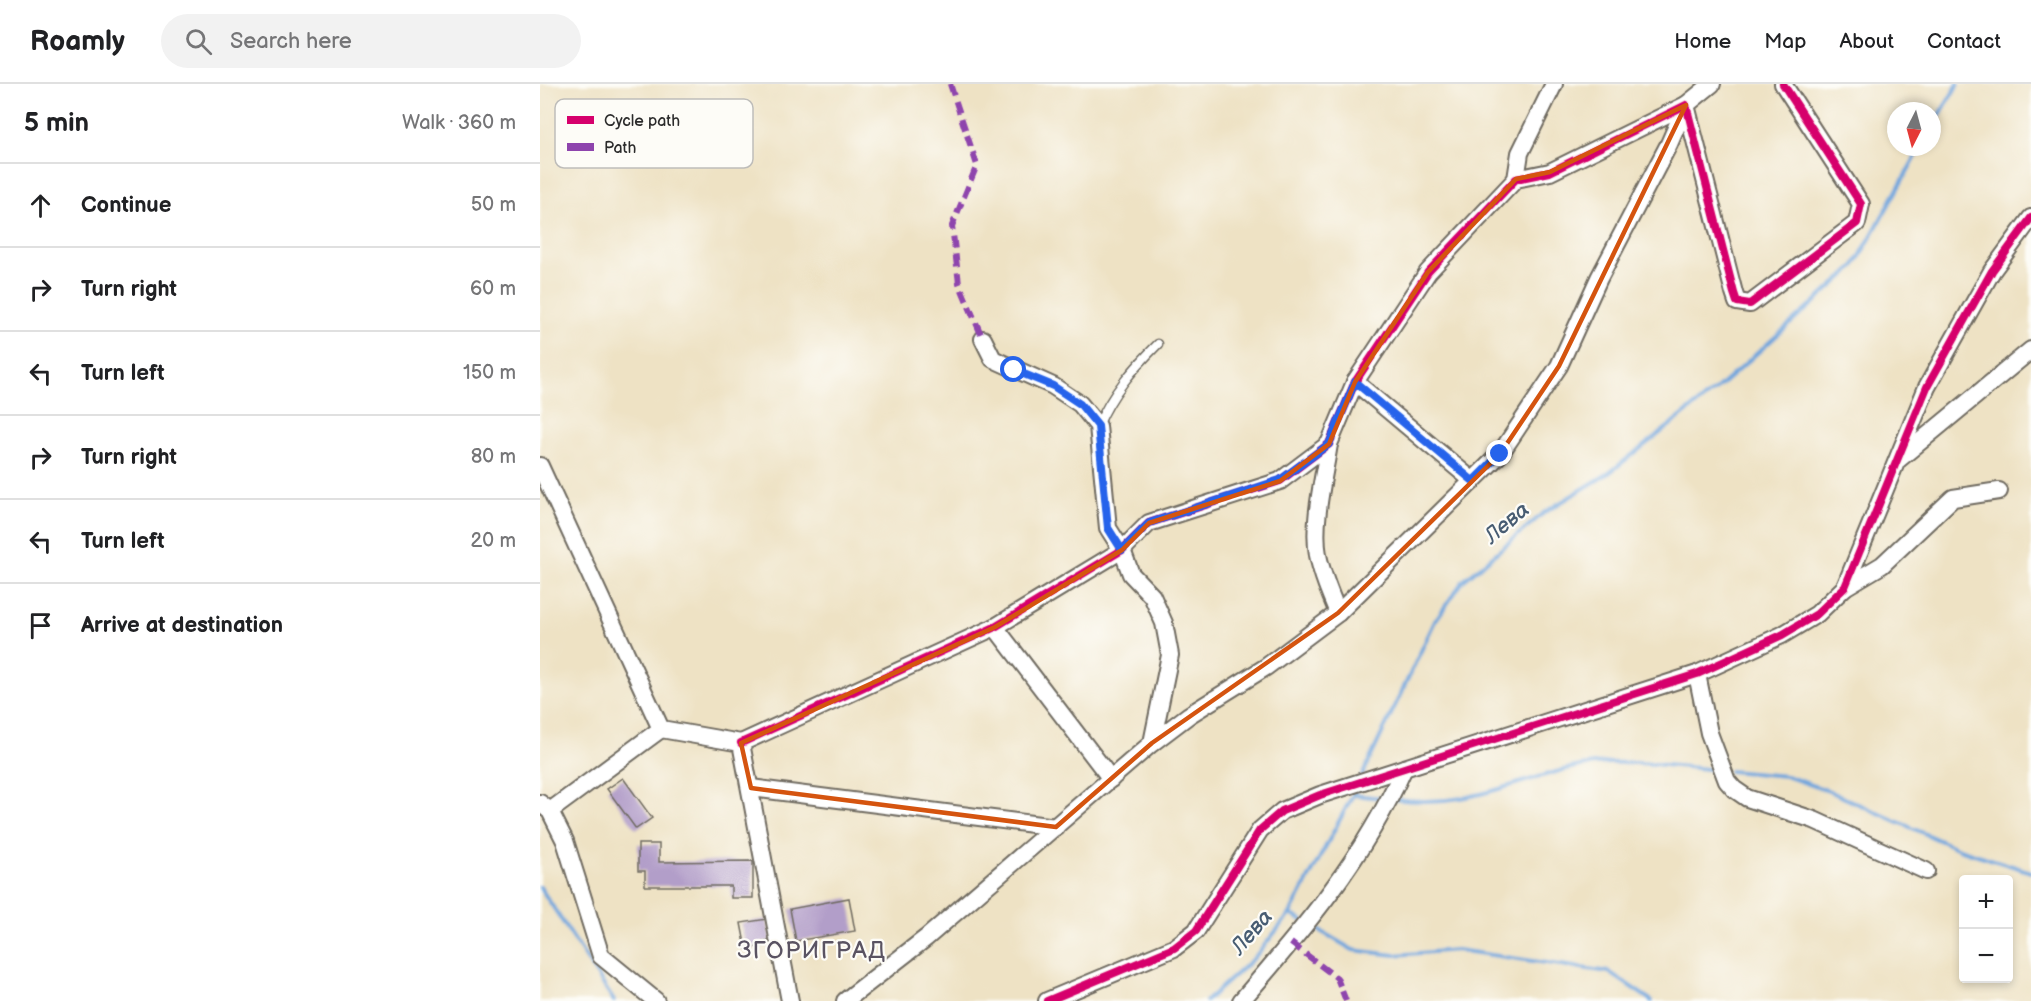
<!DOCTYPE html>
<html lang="en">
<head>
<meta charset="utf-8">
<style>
  :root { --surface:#fff; --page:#f2f2f2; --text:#202124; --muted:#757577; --line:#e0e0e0 }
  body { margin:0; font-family:"Balsamiq Sans",sans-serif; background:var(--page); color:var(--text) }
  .controls { position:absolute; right:18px; bottom:18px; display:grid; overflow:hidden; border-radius:6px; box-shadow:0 3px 9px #0003 }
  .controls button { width:54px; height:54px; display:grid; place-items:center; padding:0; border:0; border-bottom:2px solid var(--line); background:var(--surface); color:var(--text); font:30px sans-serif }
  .compass { position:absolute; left:1347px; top:18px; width:54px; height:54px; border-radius:50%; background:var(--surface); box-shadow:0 3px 9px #0003; rotate:186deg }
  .stop { position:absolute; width:18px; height:18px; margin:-14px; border:4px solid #2563eb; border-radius:50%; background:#fff }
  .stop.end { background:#2563eb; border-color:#fff; box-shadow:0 2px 6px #0008 }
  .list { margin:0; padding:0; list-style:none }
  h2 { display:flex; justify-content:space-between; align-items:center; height:78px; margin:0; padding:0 24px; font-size:26px }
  h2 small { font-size:20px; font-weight:400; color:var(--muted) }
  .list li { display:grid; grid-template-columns:39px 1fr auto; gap:18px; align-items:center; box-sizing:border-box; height:84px; padding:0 24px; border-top:2px solid var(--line) }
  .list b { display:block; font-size:22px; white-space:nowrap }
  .list em { font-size:20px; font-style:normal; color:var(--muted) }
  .icon { flex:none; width:33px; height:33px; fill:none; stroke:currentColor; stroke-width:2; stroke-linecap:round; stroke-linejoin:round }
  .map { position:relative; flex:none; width:1491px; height:917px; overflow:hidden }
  header { display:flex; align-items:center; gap:36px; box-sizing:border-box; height:84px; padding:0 30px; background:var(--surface); border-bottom:2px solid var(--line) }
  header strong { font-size:28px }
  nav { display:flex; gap:33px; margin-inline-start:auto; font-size:21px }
  .search { width:420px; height:54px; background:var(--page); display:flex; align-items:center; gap:15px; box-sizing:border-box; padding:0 21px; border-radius:33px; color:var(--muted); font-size:22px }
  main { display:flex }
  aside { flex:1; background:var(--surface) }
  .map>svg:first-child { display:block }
</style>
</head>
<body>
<header>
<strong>Roamly</strong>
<div class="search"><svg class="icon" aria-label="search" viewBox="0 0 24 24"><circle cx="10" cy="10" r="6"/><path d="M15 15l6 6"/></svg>Search here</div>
<nav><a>Home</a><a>Map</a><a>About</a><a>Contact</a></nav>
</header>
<main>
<aside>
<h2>5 min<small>Walk · 360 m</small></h2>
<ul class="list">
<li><svg class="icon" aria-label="ahead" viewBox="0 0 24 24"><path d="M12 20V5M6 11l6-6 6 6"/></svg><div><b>Continue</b></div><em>50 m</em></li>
<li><svg class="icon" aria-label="right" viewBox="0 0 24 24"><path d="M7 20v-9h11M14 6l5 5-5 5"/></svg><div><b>Turn right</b></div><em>60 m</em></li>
<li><svg class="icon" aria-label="left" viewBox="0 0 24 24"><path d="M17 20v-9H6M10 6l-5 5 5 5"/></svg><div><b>Turn left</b></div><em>150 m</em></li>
<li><svg class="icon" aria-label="right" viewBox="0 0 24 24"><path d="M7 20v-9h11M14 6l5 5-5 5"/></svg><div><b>Turn right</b></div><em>80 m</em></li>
<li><svg class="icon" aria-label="left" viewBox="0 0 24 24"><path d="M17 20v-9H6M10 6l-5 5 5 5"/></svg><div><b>Turn left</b></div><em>20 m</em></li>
<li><svg class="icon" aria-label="arrive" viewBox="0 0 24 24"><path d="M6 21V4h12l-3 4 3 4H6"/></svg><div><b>Arrive at destination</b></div></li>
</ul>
</aside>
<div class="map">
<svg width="1491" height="917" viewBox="0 0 1491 917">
  <rect width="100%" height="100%" fill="#fdfcf7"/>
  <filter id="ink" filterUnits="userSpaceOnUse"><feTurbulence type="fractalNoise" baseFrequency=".0167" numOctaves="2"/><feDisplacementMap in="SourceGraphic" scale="12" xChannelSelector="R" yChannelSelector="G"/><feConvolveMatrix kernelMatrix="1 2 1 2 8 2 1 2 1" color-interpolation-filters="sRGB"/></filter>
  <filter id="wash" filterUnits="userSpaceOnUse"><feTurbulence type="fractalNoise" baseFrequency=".008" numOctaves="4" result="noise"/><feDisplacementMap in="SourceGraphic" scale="24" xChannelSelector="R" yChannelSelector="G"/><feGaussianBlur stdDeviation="1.35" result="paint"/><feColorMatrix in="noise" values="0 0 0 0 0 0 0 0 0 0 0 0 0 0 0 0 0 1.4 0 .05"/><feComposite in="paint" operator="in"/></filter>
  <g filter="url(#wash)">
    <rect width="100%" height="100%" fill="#eee2c4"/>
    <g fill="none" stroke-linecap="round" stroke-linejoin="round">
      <!-- stream -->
      <g stroke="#70a5dd" stroke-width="4">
        <polyline points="1392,44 1418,0"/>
        <polyline points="1190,687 1246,692 1289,707 1419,765 1491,788"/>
        <polyline points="822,692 895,537 923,497 1005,428 1069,389 1179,303 1314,183 1381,63"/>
        <polyline points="813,711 843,714"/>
        <path d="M853,715C927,724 963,701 1031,684C1078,673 1129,682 1176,686"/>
        <polyline points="0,803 74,917"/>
        <polyline points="750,830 763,837"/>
        <polyline points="770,841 813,866 855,871 917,866 1069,888 1112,917"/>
        <polyline points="666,917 714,874 750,830 816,705"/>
      </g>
    </g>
    <g id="blocks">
      <!-- building -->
      <g fill="#b29ec9">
        <polygon points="83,694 112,734 96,745 67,705"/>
        <polygon points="98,760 119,760 119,778 213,777 213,814 191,814 191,802 105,802 105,787 98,787"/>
        <polygon points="309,814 315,847 256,857 250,825"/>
        <polygon points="227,835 231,857 223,858 224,862 206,865 201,839"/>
      </g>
    </g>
  </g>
  <g filter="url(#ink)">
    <use href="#blocks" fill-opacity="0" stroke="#6f6b61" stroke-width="1.5"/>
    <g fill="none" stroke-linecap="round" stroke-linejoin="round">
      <defs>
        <path id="lane" d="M558,342C572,309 593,285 618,260"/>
        <g id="street">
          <polyline points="976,95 980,69 1014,0"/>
          <polyline points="443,255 453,275 513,302 540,320 558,342 568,444 582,466 591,490 612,512 624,539 630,571 612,659"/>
          <polyline points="815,298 933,397"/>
          <path d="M789,360C784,393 772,438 778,471C782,491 790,510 798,529"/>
          <polyline points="1359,375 1491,266"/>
          <polyline points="0,382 121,645 201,659 250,917"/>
          <polyline points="1305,503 1342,481 1413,414 1459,407"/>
          <polyline points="455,543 571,695"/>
          <polyline points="1157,590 1169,649 1187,697 1194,705 1207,714 1274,736 1386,787"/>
          <polyline points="201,659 455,543 582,466 609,439 740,397 789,360 815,298 888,188 976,95 1010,88 1146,21 1194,209 1197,218 1210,220 1317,139 1321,120 1243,0"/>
          <polyline points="211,704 516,743"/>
          <polyline points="0,719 10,727 25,757 61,872 116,917"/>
          <polyline points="10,727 121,645"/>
          <polyline points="305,917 386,854 612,659 649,631 726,583 798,529 960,370 1019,282 1059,194 1129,60 1146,21 1172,0"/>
          <polyline points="507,917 634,864 656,847 720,746 742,727 780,711 1157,590 1242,551 1277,530 1305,503 1387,303 1452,187 1491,134"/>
          <path d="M701,917C765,843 824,774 864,684"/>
        </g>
      </defs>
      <!-- lane casing -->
      <use href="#lane" stroke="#6f6b61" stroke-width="11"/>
      <!-- street casing -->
      <use href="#street" stroke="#6f6b61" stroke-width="20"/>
      <!-- lane -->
      <use href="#lane" stroke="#fff" stroke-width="8"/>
      <!-- street -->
      <use href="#street" stroke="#fff" stroke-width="16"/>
      <!-- quiet -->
      <g stroke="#8e44ad" stroke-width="6" stroke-dasharray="12 6" stroke-linecap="butt">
        <polyline points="410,0 437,81 412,142 419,199 443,255"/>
        <polyline points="751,859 797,894 806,917"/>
      </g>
      <defs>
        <g id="cycleway">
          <polyline points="201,659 455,543 582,466 609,439 740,397 789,360 815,298 888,188 976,95 1010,88 1146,21 1194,209 1197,218 1210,220 1317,139 1321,120 1243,0"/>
          <polyline points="507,917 634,864 656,847 720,746 742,727 780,711 1157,590 1242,551 1277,530 1305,503 1387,303 1452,187 1491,134"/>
        </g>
      </defs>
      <!-- cycleway casing -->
      <use href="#cycleway" stroke="#fdfcf7" stroke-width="11"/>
      <!-- cycleway -->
      <use href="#cycleway" stroke="#d6006c" stroke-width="8"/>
    </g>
  </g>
  <g fill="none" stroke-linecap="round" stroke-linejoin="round" filter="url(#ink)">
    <!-- route -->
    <polyline stroke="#2563eb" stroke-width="8" points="474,286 513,302 540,320 558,342 568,444 582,466 609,439 740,396 789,360 815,298 933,397 960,370"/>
  </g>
  <!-- marked area -->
  <path fill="none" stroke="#d5540f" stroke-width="4.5" stroke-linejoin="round" d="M1146,21L1019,282L960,370L798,529L612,659L516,743L211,704L201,659L455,543L582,466L609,439L740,397L789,360L815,298L888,188L976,95L1010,88Z"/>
  <g text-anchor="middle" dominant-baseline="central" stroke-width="4.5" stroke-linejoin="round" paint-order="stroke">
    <!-- water labels -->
    <g font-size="22" font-style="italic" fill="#475c72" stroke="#fdfcf7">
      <text transform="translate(967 439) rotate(-40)">Лева</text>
      <text transform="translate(712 848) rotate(-49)">Лева</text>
    </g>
    <!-- quarter labels -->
    <g font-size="24" letter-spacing="1.5" fill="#5a5362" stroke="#fdfcf7">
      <text x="272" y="866">ЗГОРИГРАД</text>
    </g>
  </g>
  <!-- legend -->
  <rect x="15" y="15" width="198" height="69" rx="9" fill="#fdfcf7" stroke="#bebdba" stroke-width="1.5"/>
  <rect x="27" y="32" width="27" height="8" fill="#d6006c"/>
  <rect x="27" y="59" width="27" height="8" fill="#8e44ad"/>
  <g font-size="16" fill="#2b2b2b">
    <text x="64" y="42">Cycle path</text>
    <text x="64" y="69">Path</text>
  </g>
</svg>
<div class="controls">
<button>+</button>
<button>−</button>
</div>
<svg class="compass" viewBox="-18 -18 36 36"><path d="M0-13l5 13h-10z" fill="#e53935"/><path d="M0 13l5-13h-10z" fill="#757577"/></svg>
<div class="stop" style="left:474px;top:286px"></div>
<div class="stop end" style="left:960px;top:370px"></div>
</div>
</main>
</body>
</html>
